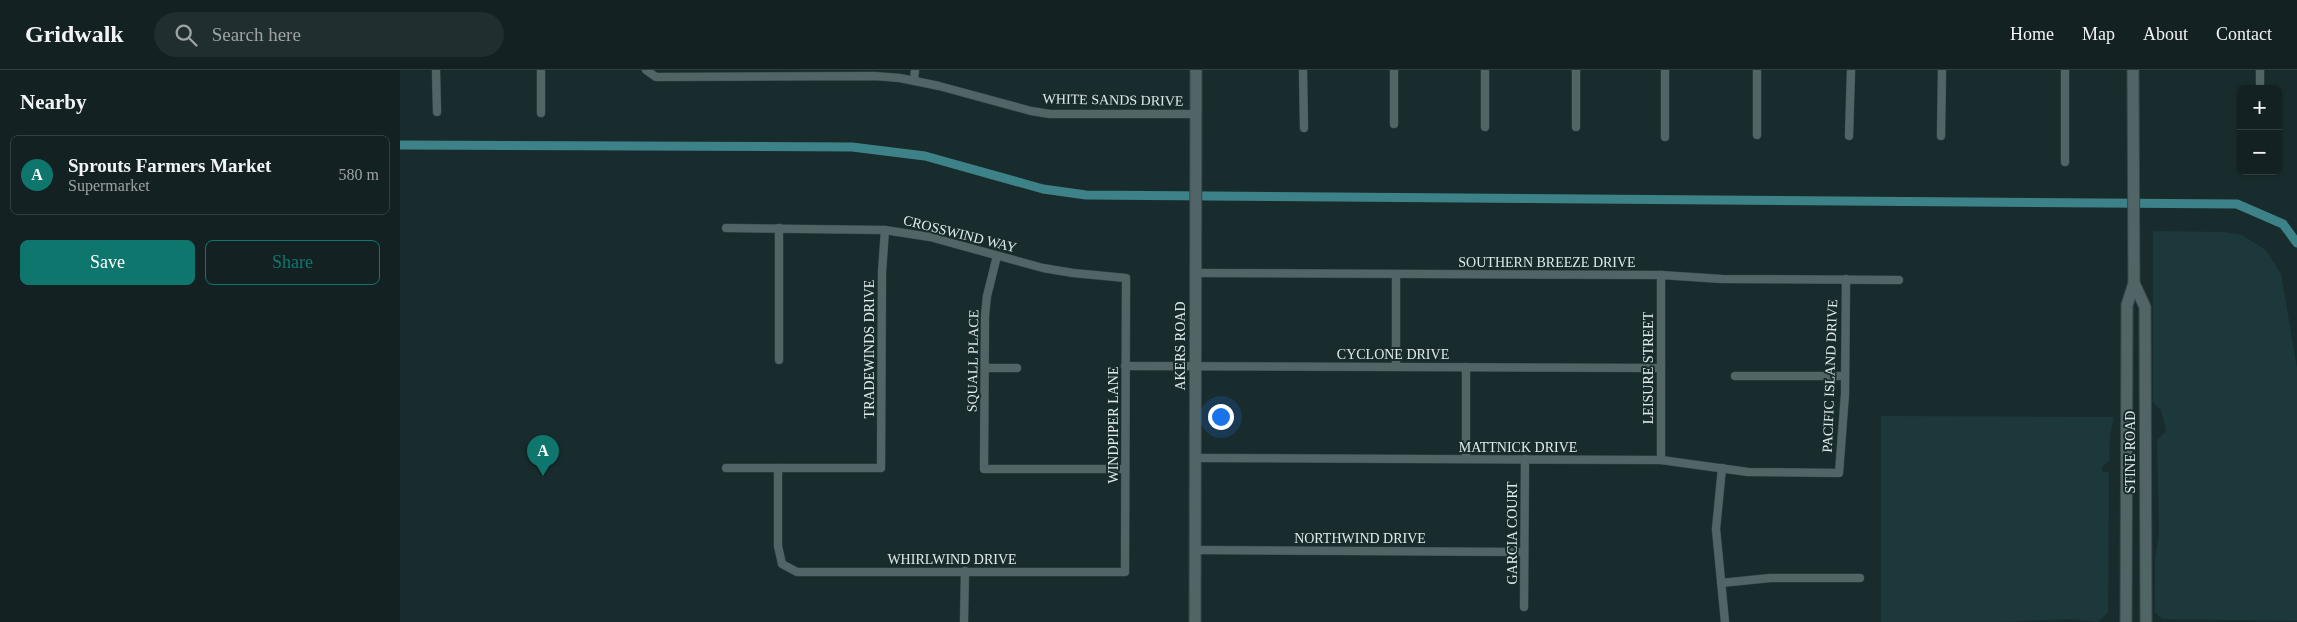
<!DOCTYPE html>
<html lang="en">
<head>
<meta charset="utf-8">
<style>
  :root { --surface:#132122; --page:#202e2f; --text:#f1f3f6; --muted:#9da3a5; --line:#323e40; --accent:#0f766e }
  body { margin:0; font-family:Georgia,serif; background:var(--page); color:var(--text) }
  .controls { position:absolute; right:15px; top:15px; display:grid; overflow:hidden; border-radius:8px; box-shadow:0 1px 4px #0004 }
  .controls button { width:45px; height:45px; display:grid; place-items:center; padding:0; border:0; border-bottom:1px solid var(--line); background:var(--surface); color:var(--text); font:25px sans-serif }
  .you { position:absolute; left:820px; top:346px; width:18px; height:18px; margin:-12px; border:4px solid #fff; border-radius:50%; background:#1a73e8; box-shadow:0 0 0 8px #1a73e833 }
  .badge { display:grid; place-items:center; width:32px; height:32px; border-radius:50%; background:var(--accent); color:#fff; font-size:16px; font-weight:700 }
  .pin { position:absolute; translate:-50% -41px; filter:drop-shadow(0 1px 2px #0008) }
  .pin::after { content:''; position:absolute; top:26px; width:18px; height:15px; background:inherit; clip-path:polygon(0 0,100% 0,50% 100%) }
  .list { margin:0; padding:0; list-style:none }
  h2 { display:flex; justify-content:space-between; align-items:center; height:65px; margin:0; padding:0 20px; font-size:21px }
  h2 small { font-size:16px; font-weight:400; color:var(--muted) }
  .list li { display:grid; grid-template-columns:32px 1fr auto; gap:15px; align-items:center; box-sizing:border-box; height:80px; margin:0 10px 10px; padding:0 10px; border:1px solid var(--line); border-radius:8px }
  .list b { display:block; font-size:19px; white-space:nowrap }
  .list p { margin:0; font-size:16px; white-space:nowrap; color:var(--muted) }
  .list em { font-size:16px; font-style:normal; color:var(--muted) }
  .actions { display:flex; gap:10px; padding:15px 20px }
  .actions a { flex:1; padding:11px 0; border:1px solid var(--accent); border-radius:8px; text-align:center; font-size:18px; color:var(--accent) }
  .actions .main { background:var(--accent); color:#fff }
  .icon { flex:none; width:28px; height:28px; fill:none; stroke:currentColor; stroke-width:2; stroke-linecap:round; stroke-linejoin:round }
  .map { position:relative; flex:none; width:1897px; height:552px; overflow:hidden }
  header { display:flex; align-items:center; gap:30px; box-sizing:border-box; height:70px; padding:0 25px; background:var(--surface); border-bottom:1px solid var(--line) }
  header strong { font-size:24px }
  nav { display:flex; gap:28px; margin-inline-start:auto; font-size:18px }
  .search { width:350px; height:45px; background:var(--page); display:flex; align-items:center; gap:12px; box-sizing:border-box; padding:0 18px; border-radius:28px; color:var(--muted); font-size:19px }
  main { display:flex }
  aside { flex:1; background:var(--surface) }
  .map>svg:first-child { display:block }
</style>
</head>
<body>
<header>
<strong>Gridwalk</strong>
<div class="search"><svg class="icon" aria-label="search" viewBox="0 0 24 24"><circle cx="10" cy="10" r="6"/><path d="M15 15l6 6"/></svg>Search here</div>
<nav><a>Home</a><a>Map</a><a>About</a><a>Contact</a></nav>
</header>
<main>
<aside>
<h2>Nearby<small></small></h2>
<ul class="list">
<li><span class="badge">A</span><div><b>Sprouts Farmers Market</b><p>Supermarket</p></div><em>580 m</em></li>
</ul>
<div class="actions"><a class="main">Save</a><a>Share</a></div>
</aside>
<div class="map">
<svg width="1897" height="552" viewBox="0 0 1897 552">
  <rect width="100%" height="100%" fill="#192c2d"/>
  <!-- built -->
  <g fill="#1c383b">
    <polygon points="1753,161 1824,162 1842,165 1866,180 1881,204 1897,298 1897,551 1762,549 1755,542 1755,488 1759,464 1757,370 1766,361 1761,340 1753,332"/>
    <polygon points="1481,346 1714,347 1710,365 1709,390 1702,397 1702,402 1709,402 1708,542 1698,552 1670,549 1598,552 1481,552"/>
  </g>
  <g fill="none" stroke-linecap="round" stroke-linejoin="round">
    <!-- canal -->
    <polyline stroke="#3c8288" stroke-width="9" points="0,75 452,77 525,86 643,119 686,125 1837,134 1883,154 1897,173"/>
    <defs>
      <g id="street">
        <polyline points="36,0 37,42"/>
        <polyline points="141,0 141,43"/>
        <polyline points="246,0 256,7 474,6 500,8 539,16 631,41 650,44 795,44"/>
        <polyline points="903,0 904,58"/>
        <polyline points="994,0 994,54"/>
        <polyline points="1085,0 1085,57"/>
        <polyline points="1176,0 1176,57"/>
        <polyline points="1265,0 1265,67"/>
        <polyline points="1665,0 1665,92"/>
        <polyline points="1860,0 1860,19"/>
        <polyline points="514,10 515,0"/>
        <polyline points="1357,65 1357,0"/>
        <polyline points="1449,66 1451,0"/>
        <polyline points="1541,66 1542,0"/>
        <polyline points="326,158 485,160 530,167 643,198 673,203 726,208 725,502 397,502 382,494 378,476 378,398"/>
        <polyline points="597,186 587,226 585,245 584,399 725,399"/>
        <polyline points="795,203 1261,205 1322,209 1499,210"/>
        <polyline points="1261,205 1261,390"/>
        <polyline points="379,290 379,158"/>
        <polyline points="725,296 1261,298"/>
        <polyline points="996,296 996,204"/>
        <polyline points="585,298 617,298"/>
        <polyline points="1335,306 1445,306"/>
        <polyline points="795,388 1261,390 1348,402 1439,403 1445,324 1446,209"/>
        <polyline points="1066,389 1066,297"/>
        <polyline points="326,398 481,398 482,202 485,160"/>
        <polyline points="1322,398 1316,459 1325,552"/>
        <polyline points="795,480 1124,482"/>
        <polyline points="1321,513 1370,508 1460,508"/>
        <polyline points="1124,537 1125,389"/>
        <polyline points="564,552 565,501"/>
      </g>
      <g id="secondary">
        <polyline points="1734,213 1745,237 1746,552"/>
        <polyline points="795,552 796,0"/>
        <polyline points="1726,552 1727,235 1734,213 1733,0"/>
      </g>
    </defs>
    <!-- street casing -->
    <use href="#street" stroke="#384748" stroke-width="9"/>
    <!-- secondary casing -->
    <use href="#secondary" stroke="#384748" stroke-width="13"/>
    <!-- street -->
    <use href="#street" stroke="#516567" stroke-width="8"/>
    <!-- secondary -->
    <use href="#secondary" stroke="#516567" stroke-width="11"/>
  </g>
  <g text-anchor="middle" dominant-baseline="central" stroke-width="4" stroke-linejoin="round" paint-order="stroke">
    <!-- street labels -->
    <g font-size="14" fill="#dfeaeb" stroke="#192c2d">
      <text transform="translate(713 30) rotate(1)">WHITE SANDS DRIVE</text>
      <text transform="translate(560 164) rotate(14)">CROSSWIND WAY</text>
      <text x="1147" y="192">SOUTHERN BREEZE DRIVE</text>
      <text transform="translate(780 276) rotate(-90)">AKERS ROAD</text>
      <text transform="translate(469 279) rotate(-90)">TRADEWINDS DRIVE</text>
      <text x="993" y="284">CYCLONE DRIVE</text>
      <text transform="translate(573 291) rotate(-89)">SQUALL PLACE</text>
      <text transform="translate(1248 298) rotate(-90)">LEISURE STREET</text>
      <text transform="translate(1430 306) rotate(-88)">PACIFIC ISLAND DRIVE</text>
      <text transform="translate(713 355) rotate(-90)">WINDPIPER LANE</text>
      <text x="1118" y="377">MATTNICK DRIVE</text>
      <text transform="translate(1730 382) rotate(-90)">STINE ROAD</text>
      <text transform="translate(1112 463) rotate(-90)">GARCIA COURT</text>
      <text x="960" y="468">NORTHWIND DRIVE</text>
      <text x="552" y="489">WHIRLWIND DRIVE</text>
    </g>
  </g>
</svg>
<div class="controls">
<button>+</button>
<button>−</button>
</div>
<div class="you"></div>
<div class="pin badge" style="left:143px;top:406px">A</div>
</div>
</main>
</body>
</html>
